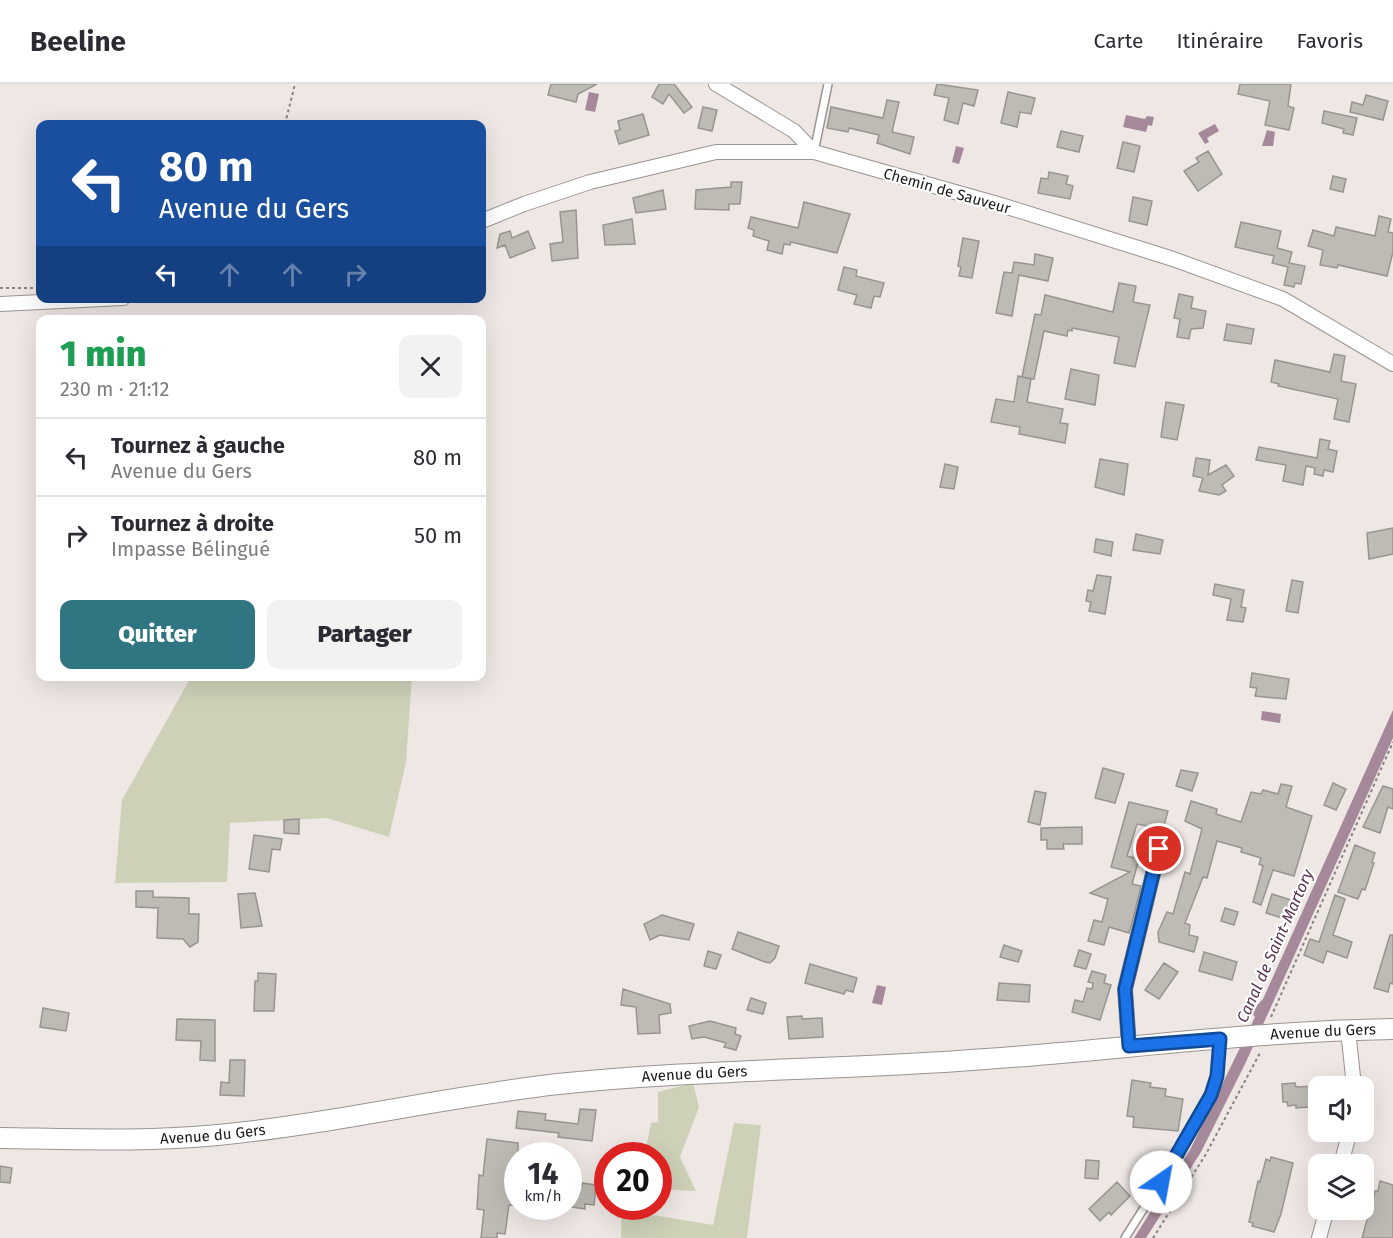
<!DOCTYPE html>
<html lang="fr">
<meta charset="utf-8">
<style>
body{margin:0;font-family:"Fira Sans",sans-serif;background:#f2f2f3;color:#2b2b33;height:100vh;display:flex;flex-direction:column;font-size:22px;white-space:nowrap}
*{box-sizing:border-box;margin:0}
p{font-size:20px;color:#7c7c81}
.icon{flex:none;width:33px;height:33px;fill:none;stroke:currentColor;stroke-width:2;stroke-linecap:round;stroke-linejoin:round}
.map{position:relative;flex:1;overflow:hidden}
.panel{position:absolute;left:36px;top:231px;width:450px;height:366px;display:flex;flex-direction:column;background:#fff;border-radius:12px;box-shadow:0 6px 24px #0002}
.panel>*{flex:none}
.top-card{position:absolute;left:36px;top:36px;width:450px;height:183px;border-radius:12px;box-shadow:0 6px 24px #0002;background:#1a4fa0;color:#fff;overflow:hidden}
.controls{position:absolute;left:1308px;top:992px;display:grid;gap:12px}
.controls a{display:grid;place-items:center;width:66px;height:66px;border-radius:12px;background:#fff;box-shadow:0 6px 24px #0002;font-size:30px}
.speed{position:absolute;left:504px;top:1058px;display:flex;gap:12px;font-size:30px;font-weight:700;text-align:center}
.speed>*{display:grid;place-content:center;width:78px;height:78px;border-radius:50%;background:#fff;box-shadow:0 6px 24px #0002;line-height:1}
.speed small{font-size:15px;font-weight:400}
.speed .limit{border:9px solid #d22;background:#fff;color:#111}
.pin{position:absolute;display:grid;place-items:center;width:51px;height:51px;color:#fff;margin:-26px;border:3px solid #fff;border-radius:50%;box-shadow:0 2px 6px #0007}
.me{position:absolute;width:66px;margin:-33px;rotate:33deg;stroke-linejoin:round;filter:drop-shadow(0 0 4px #0008)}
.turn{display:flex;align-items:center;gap:21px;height:126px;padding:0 24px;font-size:27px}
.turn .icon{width:78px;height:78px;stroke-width:2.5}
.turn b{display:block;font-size:42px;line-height:51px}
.lanes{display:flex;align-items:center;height:57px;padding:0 24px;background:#0003;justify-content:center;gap:30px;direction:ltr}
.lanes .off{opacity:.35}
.round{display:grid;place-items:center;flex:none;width:63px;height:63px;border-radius:12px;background:#f2f2f3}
.headline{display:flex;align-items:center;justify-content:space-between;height:102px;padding:0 24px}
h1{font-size:36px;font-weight:800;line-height:45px;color:#1e9e55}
.primary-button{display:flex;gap:12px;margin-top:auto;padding:12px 24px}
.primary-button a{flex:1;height:69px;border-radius:12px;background:#2f7682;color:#fff;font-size:24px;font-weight:800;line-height:69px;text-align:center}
.primary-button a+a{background:#f2f2f3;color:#2b2b33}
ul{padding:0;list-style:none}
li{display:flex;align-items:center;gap:18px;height:78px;padding:0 24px;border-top:2px solid #e1e1e2}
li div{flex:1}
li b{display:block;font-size:22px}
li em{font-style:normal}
header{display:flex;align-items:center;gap:36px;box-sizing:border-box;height:84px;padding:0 30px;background:#fff;border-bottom:2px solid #e1e1e2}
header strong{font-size:28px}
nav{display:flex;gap:33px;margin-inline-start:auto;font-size:21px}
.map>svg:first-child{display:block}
.green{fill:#ced1b8}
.water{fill:#a5889a}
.building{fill:#bebbb5;stroke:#989590;stroke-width:1.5}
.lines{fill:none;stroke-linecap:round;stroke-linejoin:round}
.lane-casing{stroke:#9a9491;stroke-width:10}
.street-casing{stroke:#9a9491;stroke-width:16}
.secondary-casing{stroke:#9a9491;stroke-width:22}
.path{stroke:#878280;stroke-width:2;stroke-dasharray:3 3;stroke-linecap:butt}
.lane{stroke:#fff;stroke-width:7}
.street{stroke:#fff;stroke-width:14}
.secondary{stroke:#fff;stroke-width:20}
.route-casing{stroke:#114b97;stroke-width:15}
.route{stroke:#1a73e8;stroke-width:10}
.labels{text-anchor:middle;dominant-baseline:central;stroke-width:4.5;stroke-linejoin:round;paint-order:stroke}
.street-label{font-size:15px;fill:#1a1817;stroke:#fff}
.water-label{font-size:16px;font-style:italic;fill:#5d334f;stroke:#fff}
</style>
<header>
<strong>Beeline</strong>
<nav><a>Carte</a><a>Itinéraire</a><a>Favoris</a></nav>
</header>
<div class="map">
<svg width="1393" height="1154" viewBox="0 0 1393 1154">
<rect width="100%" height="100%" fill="#eee7e4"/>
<!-- green -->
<path class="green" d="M191,593H412L406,678L389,753L327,734L230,739L227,798L115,799L122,716Z
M693,999L699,1023L680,1073L696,1107L659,1105L658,1071H645L651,1039L658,1038V1008Z
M734,1039L761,1041L747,1154H621L622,1126L713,1141Z"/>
<!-- water -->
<path class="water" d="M589,8L599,10L595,28L585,26Z
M1126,31L1145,35L1147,32L1154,33L1152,42L1148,41L1146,48L1123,43Z
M1215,40L1219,47L1207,54L1209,58L1205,60L1198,49Z
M1267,46L1275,48L1273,62H1262Z
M956,62L964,64L959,80L952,78Z
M1393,626V654L1246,978L1201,1068L1146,1154H1134L1191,1064L1255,933L1251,928L1263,915Z
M1262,627L1281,630L1280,639L1261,636Z
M877,901L886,903L882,921L872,919Z"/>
<!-- building -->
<path class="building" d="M551,0H597L578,10L576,18L548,11Z
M659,0H674L692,23L684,29L669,10L663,20L652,13Z
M937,0L978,6L974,22L963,19L958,40L944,36L949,14L934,11Z
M1240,0H1291L1288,22L1294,24L1289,46L1265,41L1270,17L1238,10Z
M1008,8L1035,14L1031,30L1020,28L1017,43L1001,39Z
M1366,11L1388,17L1383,36L1350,28L1352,18L1363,21Z
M887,16L899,18L892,48L914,53L910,70L877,59L879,51L849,44L848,48L827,44L831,23L883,34Z
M703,23L717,26L712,47L698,44Z
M1324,27L1357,34L1353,51L1343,49L1344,45L1322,39Z
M643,30L649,51L619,60L615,47L620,46L618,37Z
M1061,47L1083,52L1079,68L1057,63Z
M1123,58L1140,62L1134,88L1117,84Z
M1208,67L1222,90L1198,107L1184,87L1199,78L1196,74Z
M1049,88L1068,92L1066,100L1073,102L1070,115L1038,109L1041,94L1048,95Z
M1333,92L1346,95L1343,108L1330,105Z
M731,98H742L740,120H729V126L695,125L696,106L731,103Z
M663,106L666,125L636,129L633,114Z
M1133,113L1152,117L1147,141L1129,137Z
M804,118L850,130L837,169L791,158L790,161L784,160L782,170L767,166L769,157L753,152L754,146L748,144L751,133L798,144Z
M576,126L578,174L552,177L550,160L563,158L560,128Z
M1379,132L1391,135L1388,148L1393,149V168L1387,192L1338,181L1337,184L1320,181L1323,166L1308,162L1313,146L1334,152L1336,143L1375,152Z
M632,135L635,160L605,161L603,141Z
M1241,138L1281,147L1277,164L1292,168L1289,179L1305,182L1301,200L1295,199L1294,203L1284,201L1288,183L1272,179L1274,172L1235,163Z
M510,147L512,154L528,147L535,164L510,174L505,161L497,164L500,150Z
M963,154L979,157L972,194L959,192L961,183L958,182Z
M1035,170L1053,174L1048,197L1019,191L1012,232L996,229L1004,188L1012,189L1014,178L1034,181Z
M844,183L857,186L856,192L884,199L880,213L874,212L871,224L854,220L857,211L838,206Z
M1119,199L1136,202L1133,218L1150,221L1135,283L1114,279L1119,253L1072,244V247L1068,246L1067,252L1044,247L1034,295L1022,293L1035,230L1041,231L1045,211L1113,228Z
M1179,210L1193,213L1191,224L1206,227L1203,244L1191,245L1189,255L1177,253L1180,235L1174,234Z
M1227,240L1254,245L1251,260L1224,256Z
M1334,270L1345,272L1341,297L1356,300L1349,338L1334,335L1338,315L1278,302L1279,300L1271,298L1275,276L1330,288Z
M1071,285L1099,291L1095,321L1065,315Z
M1018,292L1031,295L1027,318L1063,325L1060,339L1068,340L1065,359L1019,350L1020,343L991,338L996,315L1014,318Z
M1166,318L1184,321L1177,356L1161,353Z
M1320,355L1330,357L1328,365L1337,367L1333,388L1324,386L1323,392L1314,390L1315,384L1306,382L1303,401L1283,397L1286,381L1256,376L1259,363L1317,374Z
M1196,374L1210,376L1208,391L1226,381L1234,392L1222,401L1226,407L1219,411L1199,407L1203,394L1193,392Z
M1100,375L1128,380L1124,411L1095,403Z
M945,380L958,383L954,405L940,403Z
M1393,444V470L1369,475L1367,449Z
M1136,450L1163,456L1160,470L1133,466Z
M1096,455L1113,458L1111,472L1094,468Z
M1097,491L1111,493L1105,530L1089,527L1091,518L1086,517L1088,506L1093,507Z
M1292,496L1303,498L1298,529L1286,527Z
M1215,500L1244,506L1241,523L1246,524L1243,538L1227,536L1231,515L1213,511Z
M1252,589L1289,595L1286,615L1255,612L1257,604L1250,603Z
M1103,684L1124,690L1115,719L1095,714Z
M1181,686L1198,689L1192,707L1176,702Z
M1333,699L1346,705L1336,726L1324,721Z
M1281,700L1292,702L1286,723L1312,732L1294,792L1273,786L1261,821L1253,818L1263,782L1259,780L1261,774L1241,768L1242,764L1217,757L1207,794L1203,793L1185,839L1190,841L1189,851L1198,853L1194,868L1159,858L1158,848L1167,828L1173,830L1185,788L1190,790L1202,745L1185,737L1191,717L1217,725L1216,730L1241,738L1251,708L1261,710L1263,706L1278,710Z
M1383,702L1393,705V725L1388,723L1380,749L1363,743Z
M1035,707L1046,709L1040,741L1028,738Z
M1129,718L1168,727L1163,745L1137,740L1127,772L1139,775L1132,800L1141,802L1134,831L1129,849L1109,843L1104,861L1088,857L1094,836L1102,838L1108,815L1090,809L1130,788L1111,783Z
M299,735V750L284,749V736Z
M1082,743V760H1063L1064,765H1047V756H1041V744Z
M254,751L282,755L280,766L272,765L269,788L249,785Z
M1355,761L1375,769L1372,778L1374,779L1365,806L1362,805L1358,815L1338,808Z
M136,807H153V813L189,814V830H199L198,858L190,863L183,855L157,854L158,824L136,823Z
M255,809L262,842L241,844L238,810Z
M1272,810L1291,816L1285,835L1266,829Z
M1335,811L1345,815L1333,851L1352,858L1347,874L1327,867L1323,879L1304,871L1310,855L1319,858Z
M1225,824L1238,828L1234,841L1221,837Z
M662,831L694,840L689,856L660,851L650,856L644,840Z
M738,848L779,862L775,874L770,879L765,878L732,865Z
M1390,851H1393V900L1390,899L1388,908L1374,904Z
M1004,861L1022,867L1018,878L1000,873Z
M1079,866L1091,870L1086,885L1074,882Z
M708,867L721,871L716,885L704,882Z
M1204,868L1237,878L1232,896L1199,887Z
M1164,879L1178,888L1159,915L1145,906Z
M810,880L857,894L853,908L846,906L844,910L805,899Z
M1092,887L1106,891L1104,899L1111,901L1100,936L1072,928L1075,916L1083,918L1087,904L1092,905L1093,899L1088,898Z
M258,889L276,890L274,927H254L255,897H258Z
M999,899L1030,901L1029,918L997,916Z
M623,905L670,920L671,929L659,931L660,949L638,950L636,923L621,921Z
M751,914L766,919L763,930L747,926Z
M43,924L69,929L66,947L40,943Z
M802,932V935L822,934L823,953L789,955L787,933Z
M177,935L215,936V977L200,976L201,957L176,956Z
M710,937L736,944L735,950L741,952L736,966L724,963L726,959L704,953L692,955L689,942Z
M230,976H245L244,1012L220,1011L221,998L229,999Z
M1132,996L1151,999L1150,1003L1166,1005L1165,1012L1183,1015L1178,1047L1133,1043L1134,1033L1127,1032Z
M1295,999L1296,1003L1316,1002V1018H1310L1309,1023L1296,1024V1021L1288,1022L1287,1018H1283L1282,1000Z
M580,1025L596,1026L592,1057L558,1053L559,1049L516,1044L518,1027L546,1030L545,1036L578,1040Z
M487,1055L518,1059V1122L509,1121L505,1150L497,1149V1154H481L484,1126L477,1125L479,1091L483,1092Z
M1271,1073L1293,1079L1281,1130L1274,1148L1252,1142L1253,1139L1249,1138L1258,1097L1260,1098L1266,1075L1270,1077Z
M1086,1076L1099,1077L1098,1095L1085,1094Z
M0,1082L12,1084L10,1099L0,1098Z
M1380,1097L1393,1101V1154H1362L1375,1107H1378Z
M1117,1098L1130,1112L1111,1131L1109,1128L1100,1137L1089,1125Z
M582,1099L596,1101L594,1121L585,1120V1125L572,1123L573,1117H568V1100L582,1102Z"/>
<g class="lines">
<!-- lane casing -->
<g class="lane-casing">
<path id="lane" d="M814,68L828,0
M1125,1154L1202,1032L1217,992L1220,957"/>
</g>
<!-- street casing -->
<g class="street-casing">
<path id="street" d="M716,0L794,47L814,68
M482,137L524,120L590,98L716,68H814L1001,121L1173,175L1283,215L1393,280
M0,220L123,214
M1348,946L1354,1002
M1129,962L1125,905L1159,765
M1341,1080L1350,1047
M1319,1154L1327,1125"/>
</g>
<!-- secondary casing -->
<g class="secondary-casing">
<g id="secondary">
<path id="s1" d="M0,1054C72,1055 146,1058 218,1051C332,1040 444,1013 558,1000C691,986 825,986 958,977C1103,968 1248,947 1393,945"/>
</g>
</g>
<!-- path -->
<path class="path" d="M285,40L295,0
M0,204H33
M1271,933L1393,658
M1153,1154L1206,1070L1261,967"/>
<!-- lane -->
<use href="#lane" class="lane"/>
<!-- street -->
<use href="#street" class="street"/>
<!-- secondary -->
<use href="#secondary" class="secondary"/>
</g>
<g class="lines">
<!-- route casing -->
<g class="route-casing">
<path id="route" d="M1159,765L1125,905L1129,962L1220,955L1217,992L1211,1011L1161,1098"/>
</g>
<!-- route -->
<use href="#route" class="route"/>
</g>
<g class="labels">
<!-- street labels -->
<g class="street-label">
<text transform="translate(947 107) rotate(16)">Chemin de Sauveur</text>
<text stroke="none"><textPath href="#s1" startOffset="1329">Avenue du Gers</textPath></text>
<text stroke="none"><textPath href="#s1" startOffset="699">Avenue du Gers</textPath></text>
<text stroke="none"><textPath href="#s1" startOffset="213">Avenue du Gers</textPath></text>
</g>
<!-- water labels -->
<g class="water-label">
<text transform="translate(1275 862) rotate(-66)">Canal de Saint-Martory</text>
</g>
</g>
</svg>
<div class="controls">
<a><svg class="icon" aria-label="sound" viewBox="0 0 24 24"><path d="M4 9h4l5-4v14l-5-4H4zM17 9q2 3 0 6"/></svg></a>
<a><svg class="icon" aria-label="layers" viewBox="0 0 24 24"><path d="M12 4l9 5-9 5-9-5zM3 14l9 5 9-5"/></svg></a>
</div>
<div class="speed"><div>14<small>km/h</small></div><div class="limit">20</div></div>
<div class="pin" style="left:1159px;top:765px;background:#d93025"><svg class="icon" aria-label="arrive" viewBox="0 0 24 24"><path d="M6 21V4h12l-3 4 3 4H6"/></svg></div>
<svg class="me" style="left:1161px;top:1098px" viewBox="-20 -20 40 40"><circle r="19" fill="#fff"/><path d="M0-13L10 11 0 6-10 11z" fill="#1a73e8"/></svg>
<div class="top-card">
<div class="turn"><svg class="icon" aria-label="left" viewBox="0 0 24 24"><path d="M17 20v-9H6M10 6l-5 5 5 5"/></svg><div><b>80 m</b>Avenue du Gers</div></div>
<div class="lanes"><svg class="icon" aria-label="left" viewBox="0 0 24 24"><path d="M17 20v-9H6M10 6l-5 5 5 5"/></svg><svg class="icon off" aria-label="ahead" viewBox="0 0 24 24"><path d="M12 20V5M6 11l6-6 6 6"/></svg><svg class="icon off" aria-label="ahead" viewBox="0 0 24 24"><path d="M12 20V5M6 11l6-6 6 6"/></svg><svg class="icon off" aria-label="right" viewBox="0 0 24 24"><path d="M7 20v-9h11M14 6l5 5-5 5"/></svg></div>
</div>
<section class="panel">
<div class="headline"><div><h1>1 min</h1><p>230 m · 21:12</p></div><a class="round"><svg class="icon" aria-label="close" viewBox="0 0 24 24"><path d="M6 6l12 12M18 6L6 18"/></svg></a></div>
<ul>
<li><svg class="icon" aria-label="left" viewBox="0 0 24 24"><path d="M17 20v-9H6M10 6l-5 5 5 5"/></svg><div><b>Tournez à gauche</b><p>Avenue du Gers</p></div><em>80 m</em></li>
<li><svg class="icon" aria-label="right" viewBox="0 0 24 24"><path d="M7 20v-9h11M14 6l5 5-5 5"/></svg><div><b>Tournez à droite</b><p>Impasse Bélingué</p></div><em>50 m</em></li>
</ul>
<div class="primary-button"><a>Quitter</a><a>Partager</a></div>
</section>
</div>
